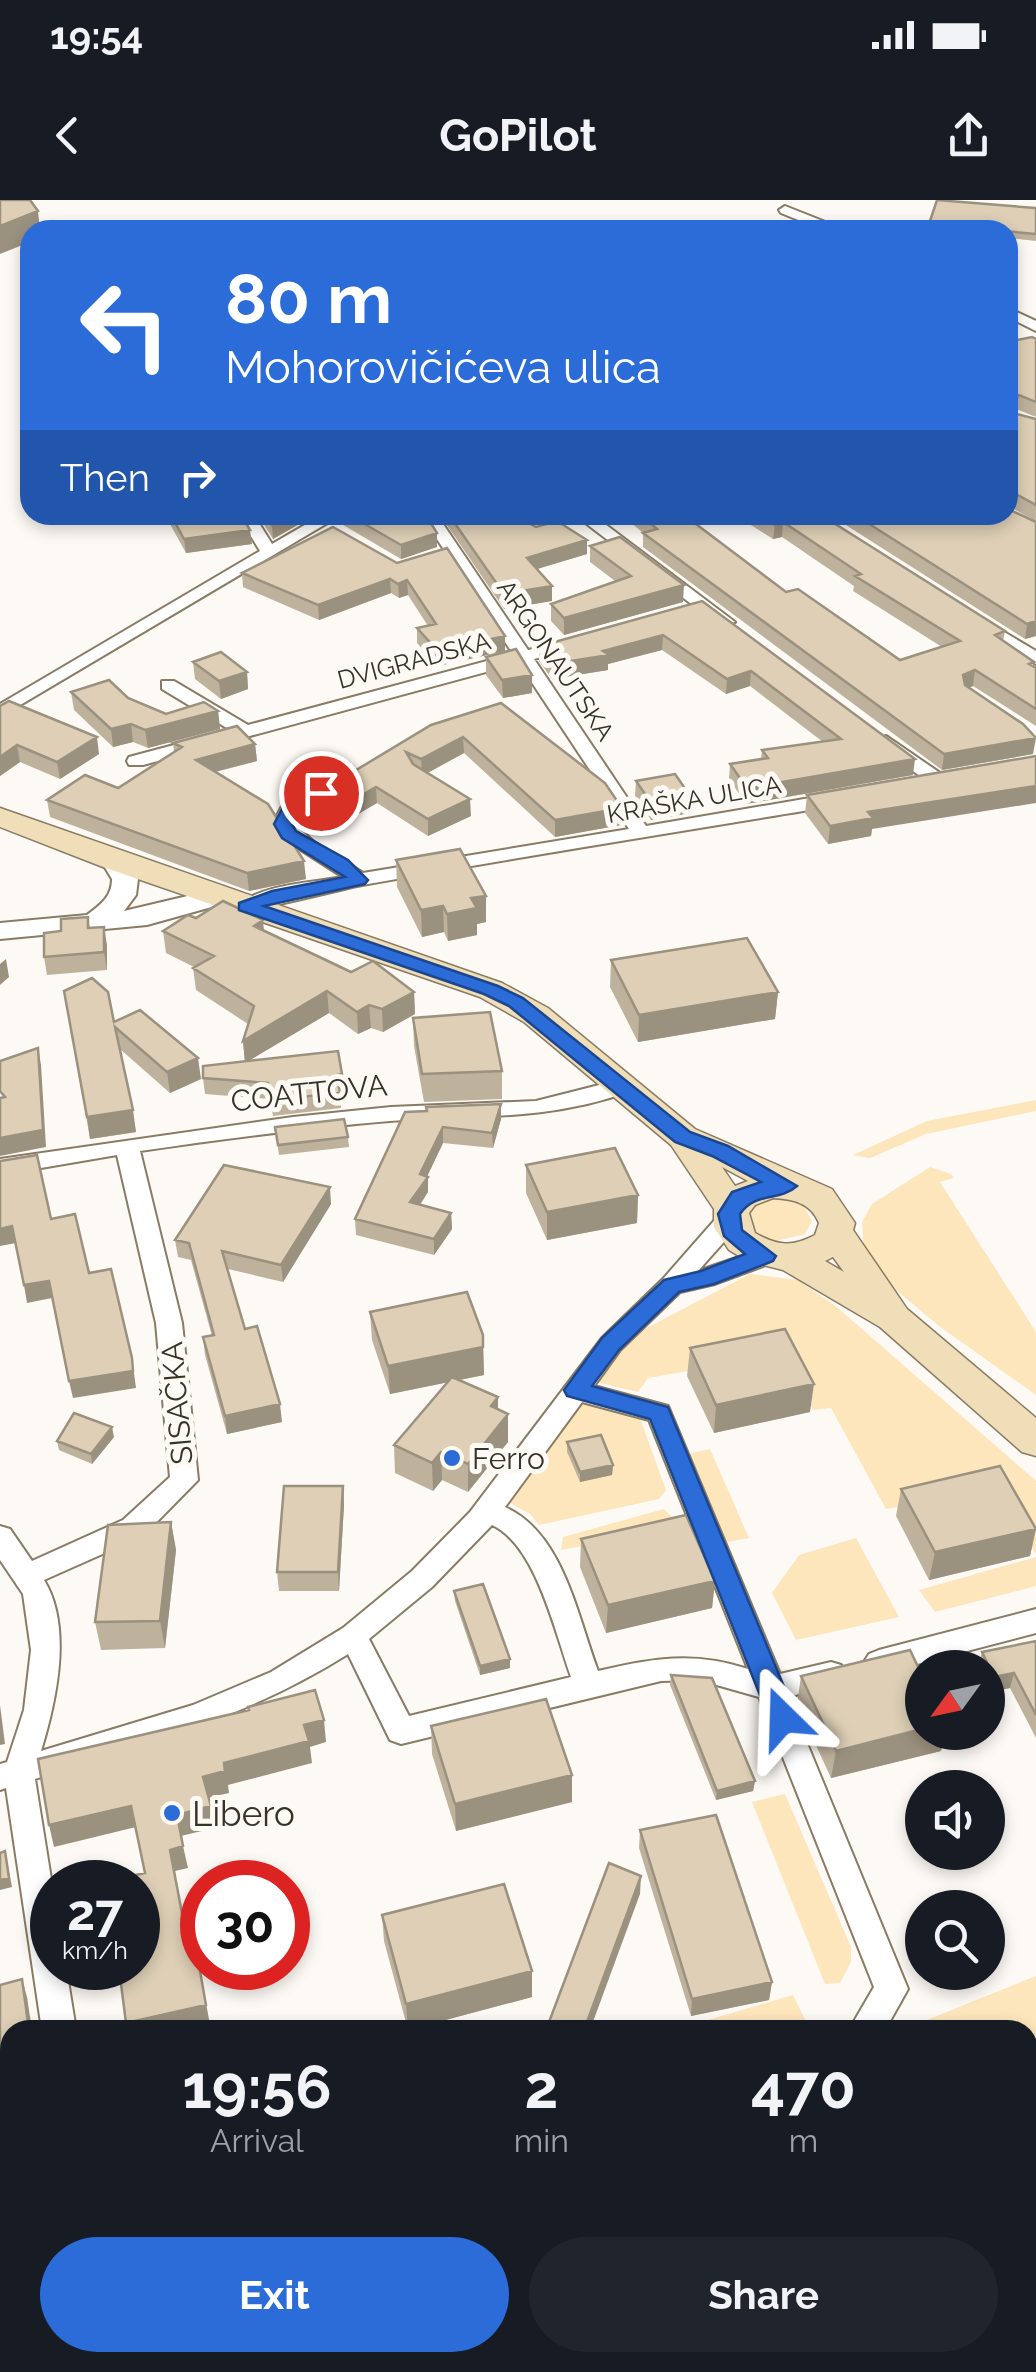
<!DOCTYPE html>
<meta charset="utf-8">
<style>
body{margin:0;font-family:Raleway,sans-serif;background:#20242c;color:#f1f3f6;height:100vh;display:flex;flex-direction:column;font-size:38px;white-space:nowrap}
*{box-sizing:border-box;margin:0}
p{font-size:32px;color:#9ea1a6}
.icon{flex:none;width:55px;height:55px;fill:none;stroke:currentColor;stroke-width:2;stroke-linecap:round;stroke-linejoin:round}
.map{position:relative;flex:1;overflow:hidden}
.side{position:absolute;left:0px;top:1820px;width:1038px;height:352px;display:flex;flex-direction:column;background:#171b24;border-radius:30px 30px 0 0;box-shadow:0 5px 15px #0003}
.side>*{flex:none}
.guide{position:absolute;left:20px;top:20px;width:998px;height:305px;border-radius:30px;box-shadow:0 5px 15px #0003;background:#2b6cd9;color:#fff;overflow:hidden}
.needle{width:65px;rotate:237deg}
.buttons{position:absolute;left:905px;top:1450px;display:grid;gap:20px}
.buttons a{display:grid;place-items:center;width:100px;height:100px;border-radius:50%;background:#171b24;box-shadow:0 5px 15px #0003;font-size:50px}
.speed{position:absolute;left:30px;top:1660px;display:flex;gap:20px;font-size:50px;font-weight:700;text-align:center}
.speed>*{display:grid;place-content:center;width:130px;height:130px;border-radius:50%;background:#171b24;box-shadow:0 5px 15px #0003;line-height:1}
.speed small{font-size:25px;font-weight:400}
.speed .limit{border:15px solid #d22;background:#fff;color:#111}
.pin{position:absolute;display:grid;place-items:center;width:85px;height:85px;color:#fff;margin:-42px;border:5px solid #fff;border-radius:50%;box-shadow:0 2px 10px #0007}
.me{position:absolute;width:110px;margin:-55px;rotate:338deg;stroke-linejoin:round;filter:drop-shadow(0 0 8px #0008)}
.turn{display:flex;align-items:center;gap:35px;height:210px;padding:0 40px;font-size:45px}
.turn .icon{width:130px;height:130px;stroke-width:2.5}
.turn b{display:block;font-size:70px;line-height:85px}
.then{display:flex;align-items:center;height:95px;padding:0 40px;background:#0003;gap:20px;font-size:38px}
.eta{display:flex;justify-content:space-evenly;align-items:center;height:170px;text-align:center}
.eta b{font-size:60px;font-weight:700;line-height:70px}
.action{display:flex;gap:20px;margin-top:auto;padding:20px 40px}
.action a{flex:1;height:115px;border-radius:60px;background:#2b6cd9;color:#fff;font-size:40px;font-weight:700;line-height:115px;text-align:center}
.action a+a{background:#20242c;color:#f1f3f6}
.status{display:flex;justify-content:space-between;align-items:center;height:70px;padding:0 50px;background:#171b24;direction:ltr}
.status svg{height:28px;fill:currentColor}
header{display:flex;justify-content:space-between;align-items:center;height:130px;padding:0 40px;background:#171b24;font-size:45px;font-weight:700}
.map>svg:first-child{display:block}
.green{fill:#fde5bc}
.lines{fill:none;stroke-linecap:round;stroke-linejoin:round}
.minor-casing{stroke:#897b64;stroke-width:4}
.tertiary-casing{stroke:#897b64;stroke-width:4}
.secondary-casing{stroke:#897b64;stroke-width:3}
.minor{fill:#fff;fill-rule:evenodd}
.tertiary{fill:#fff;fill-rule:evenodd}
.secondary{fill:#efdeb8;fill-rule:evenodd}
.wall{fill:#bfb29d}
.shaded-wall{fill:#9b917f}
.building{fill:#decfb6;stroke:#9b917f;stroke-width:2.5}
.route{fill:#2b6cd9;stroke:#1c468d;stroke-width:2.5}
.poi-dot{fill:#2b6cd9;stroke:#fdfaf5;stroke-width:4}
.labels{text-anchor:middle;dominant-baseline:central;stroke-width:10;stroke-linejoin:round;paint-order:stroke}
.far-street-label{font-size:25px;fill:#383229;stroke:#fdfaf5}
.street-label{font-size:30px;fill:#383229;stroke:#fdfaf5}
.poi-label{font-size:30px;fill:#383229;stroke:#fdfaf5;text-anchor:start}
.near-poi-label{font-size:35px;fill:#383229;stroke:#fdfaf5;text-anchor:start}
</style>
<div class="status"><b>19:54</b><svg viewBox="0 0 49 12"><path d="M0 12V9h3v3zM5 12V6h3v6zM10 12V3h3v9zM15 12V0h3v12zM26 1h20v11H26zM47 4h2v5h-2z"/></svg></div>
<header><svg class="icon" aria-label="back" viewBox="0 0 24 24"><path d="M15 5l-7 7 7 7"/></svg>GoPilot<svg class="icon" aria-label="share" viewBox="0 0 24 24"><path d="M12 15V3M7 8l5-5 5 5M5 13v7h14v-7"/></svg></header>
<div class="map">
<svg width="1036" height="2172" viewBox="0 0 1036 2172">
<rect width="100%" height="100%" fill="#fdfaf5"/>
<!-- green -->
<path class="green" d="M1036,900V911L926,934L870,958L853,955L927,921Z
M930,967L951,974L954,978L940,982L1036,1132V1195L939,1126L877,1074L864,1050L862,1022L872,1004Z
M775,997L804,1006L812,1021L805,1034L776,1041L755,1034L746,1013L749,1007Z
M750,1074L798,1080L838,1108L1036,1281V1354L995,1291L886,1309L831,1208L813,1210L785,1154L648,1178L638,1192L588,1180L614,1145Z
M578,1193L637,1210L666,1290L659,1299L539,1325L530,1314L501,1298Z
M710,1249L749,1338L722,1343L683,1255Z
M664,1309L679,1324L675,1329L561,1350L563,1337Z
M856,1338L899,1417L796,1440L772,1393L799,1355Z
M1036,1357V1386L935,1412L919,1390Z
M785,1594L851,1747V1762L840,1783L825,1784L752,1602Z
M1036,1776V1965L1028,1968V1830H902Z
M793,1795L810,1830H674Z"/>
<g class="lines">
<!-- minor casing -->
<g class="minor-casing">
<path id="minor" d="M785,6L838,27L840,30H823L781,13L779,10Z
M1008,108L1036,121V131L1008,117Z
M238,315H254L272,344L322,315H341L0,517V504L260,351Z
M421,315H437L528,450L577,440V448L534,459L646,626L839,593L849,599L839,605C678,632 518,657 357,686C339,690 247,713 239,711L236,707C260,684 311,683 343,677L290,643L273,623L281,608L329,583L339,589L336,593L296,615L293,623L314,642L363,673L629,629L519,463L143,565H129L127,561L129,557L230,530L162,489V481H174L248,525L513,454Z
M575,315H593L735,422L720,426Z
M977,416L1036,451V464L971,425V417Z
M886,536L946,577V585H932L879,546L877,542Z
M623,879L634,886L631,891C548,921 476,915 390,921C307,928 223,939 140,951L182,1123L198,1280L143,1336L44,1380C73,1427 56,1502 41,1551L193,1505L271,1472L343,1428L412,1371L470,1312L602,1138L663,1079L720,1014H738L741,1020L738,1026L698,1071L765,1048L777,1056L774,1062L715,1084L680,1092L620,1150L594,1186L668,1206L780,1474L831,1462L841,1465L846,1474L841,1483L788,1497L908,1789L885,1830H849L874,1787L759,1497L699,1480L661,1481L401,1544L390,1540L348,1454C246,1518 148,1544 35,1579L52,1685V1768H66L76,1830H42L6,1588L0,1590V1564L7,1562L24,1510L31,1450L23,1394L0,1360V1326L10,1329L32,1361L123,1320L170,1277L156,1123L117,955L0,975V959L293,917L391,907L536,901ZM582,1202L649,1220L748,1469C695,1451 652,1458 598,1471C577,1415 563,1333 505,1307ZM492,1325C536,1345 555,1432 571,1477L409,1516L369,1439L432,1387Z
M1036,1409V1433L879,1474L869,1470L864,1462L869,1454L879,1450Z
M10,1906V1940L0,1943V1909Z
M90,2162H128L130,2172H92Z
M743,2162H786L782,2172H739Z"/>
</g>
<!-- tertiary casing -->
<g class="tertiary-casing">
<path id="tertiary" d="M114,653L123,655L138,679L136,695L124,711L217,689L230,697L226,703L147,725L0,739V723L87,715C100,705 112,697 112,679L101,661Z"/>
</g>
<!-- secondary casing -->
<g class="secondary-casing">
<path id="secondary" d="M0,608L502,783L548,808L695,929L832,989L855,1023L853,1030L907,1109L1036,1218V1256L1022,1252L880,1127L783,1070L747,1061L729,1050L714,1027V1009L671,945L524,822L480,797L103,667L0,627ZM722,967L748,981L735,986ZM773,998C793,999 811,1003 819,1023L815,1035C792,1047 778,1046 755,1033L749,1013L755,1005ZM833,1057L844,1072L825,1061Z"/>
</g>
<!-- minor -->
<use href="#minor" class="minor"/>
<!-- tertiary -->
<use href="#tertiary" class="tertiary"/>
<!-- secondary -->
<use href="#secondary" class="secondary"/>
</g>
<!-- wall -->
<path class="wall" d="M1036,8V41L1008,38V30H928L929,24Z
M1008,113L1012,127L1010,141L1008,142L1036,139V217L1016,209L1009,210V212L1036,219V321L1010,307L1008,308Z
M165,315H241L252,344L186,353Z
M258,315H315L273,339Z
M337,315H426L437,333V347L401,359L338,322Z
M440,315H514L536,327L587,340V354L537,369L552,386V401L504,409Z
M622,315H684L786,392L900,460L942,447L853,391L854,386L782,337L773,339L735,315H821L1005,431L1003,441L1036,468V526L973,486L968,488L1033,554L942,570L643,347V333Z
M830,315H1008L1036,436L1025,439Z
M590,346L683,402L564,435L551,421V404L615,381L590,362Z
M397,363L505,436V451L438,466L417,443V428L428,426L408,395L399,398L391,393L319,420L243,387L242,373Z
M702,401L913,575L746,604L729,579L730,564L761,559L762,550L823,542L750,486L726,494L662,450L608,464V470L552,479L539,461L540,446Z
M486,457L532,493L503,498L486,475Z
M193,462L247,472L248,489L221,499L195,479Z
M71,492L128,498L166,514L218,511L220,529L148,548L133,542L113,547L74,510Z
M501,503L622,608L621,625L555,637L464,553L427,573L471,616L428,636L377,603L329,631L304,619L303,602Z
M0,506L99,554L60,579L20,562L0,576Z
M173,543L255,544L257,561L216,572L306,679L249,691L50,617L47,600L118,588L174,552Z
M636,581L690,613L651,620L635,596Z
M807,595L872,629L871,636L828,644L805,613Z
M396,660L486,696V722L477,724V735L448,741L444,732L422,737L397,687Z
M88,717L90,728L107,745V770L47,775L44,757L61,731Z
M196,718L264,731L351,772L414,792L415,814L383,832L371,828L358,834L329,813L248,861L342,874L344,890H340L341,908L273,916L270,899L205,894L203,878L245,862L243,841L248,824L196,790L193,768L194,767L166,753L163,731Z
M611,760L778,792L775,819L638,842L610,787Z
M64,791L114,822L201,879L170,893L120,849L136,932L90,939Z
M413,818L502,871V899L424,902L414,846Z
M405,912L501,919L493,948L443,943L427,976L428,992L420,1005L451,1013L452,1029L434,1055L356,1035L355,1019Z
M275,927L348,937L349,947L279,955Z
M526,965L638,995L637,1023L547,1040L526,993Z
M331,1004L283,1082L228,1069L245,1129L282,1222L227,1234L205,1155L203,1137L212,1136L191,1060L178,1057L175,1040Z
M370,1112L483,1135L484,1175L459,1180L498,1209L508,1242L468,1292L442,1280L433,1291L395,1273L394,1245L448,1182L390,1194L372,1140Z
M690,1148L810,1212L714,1233L687,1176Z
M114,1237L92,1264L59,1250L57,1241Z
M567,1242L613,1265L612,1275L580,1282L567,1252Z
M343,1286L344,1305L339,1391H279L277,1372Z
M901,1289L1036,1327L1030,1356L929,1380L896,1316Z
M171,1322L176,1350L165,1448L101,1450L95,1422Z
M581,1339L715,1381L712,1408L606,1433L580,1367Z
M454,1391L510,1468L480,1475L455,1401Z
M1036,1441V1538L1010,1488L990,1492L988,1487V1468L978,1467L982,1452Z
M671,1475L755,1581L753,1591L716,1600L670,1485Z
M801,1476L922,1532H945L941,1551L831,1578L797,1504Z
M431,1526L572,1602L456,1631L432,1554Z
M640,1630L772,1782L769,1800L691,1816L639,1648Z
M382,1715L532,1797L408,1830L384,1741Z
M1036,1989V2050L1028,2036V2001L1031,1992Z
M1036,2053V2086L1028,2073Z"/>
<!-- shaded-wall -->
<path class="shaded-wall" d="M38,11L40,30H30V42L0,54V26Z
M1012,115L1010,141L1008,142V116Z
M1019,195L1016,209L1008,210V197Z
M1012,292L1010,307L1008,308V295Z
M289,315H315L273,339L272,325Z
M783,322L782,337L773,339L775,325Z
M250,330L252,344L186,353L184,339Z
M437,333V347L401,359V345Z
M587,340V354L527,372V358Z
M390,379L391,393L319,420L318,405Z
M407,380L408,395L399,398L398,384Z
M684,385L683,402L564,435V418Z
M552,386V401L504,409V394Z
M1036,421V436L1025,439L1027,424Z
M663,435L662,450L608,464V470L552,479V464Z
M505,436V451L438,466V451Z
M975,470L973,486L960,491L963,475Z
M751,471L750,486L726,494L727,479Z
M247,472L248,489L221,499L219,481Z
M532,475V493L503,498L502,480Z
M218,511L220,529L148,548L145,530Z
M131,524L133,542L113,547L111,529Z
M97,537L99,554L60,579L57,562Z
M463,537L464,553L422,576L421,559Z
M1036,538L1033,554L942,570L944,554Z
M255,544L257,561L198,576L196,560Z
M17,545L20,562L0,576V557Z
M915,559L913,575L746,604L747,588Z
M1036,586V603L872,629L871,636L828,644L830,626L868,612Z
M376,587L377,603L329,631L328,615Z
M691,597L690,613L651,620L652,604Z
M470,599L471,616L428,636V619Z
M622,608L621,625L555,637V620Z
M304,661L306,679L249,691L247,673Z
M486,696V722L477,724V735L448,741L447,714L471,698Z
M443,706L444,732L422,737L421,710Z
M263,720L265,742L254,726Z
M104,727L107,745V770L104,752Z
M6,759L9,777L0,785V764Z
M327,791L329,813L245,863L243,841Z
M414,792L415,814L383,832L382,809Z
M778,792L775,819L638,842L639,815Z
M369,805L371,828L358,834L357,812Z
M38,848L41,865L46,947L0,956V938Z
M198,858L201,879L170,893L167,872Z
M501,904V919L493,948L492,933Z
M133,910L136,932L90,939L87,917Z
M443,927V943L426,979L428,977V992L411,1018L410,1002L420,974Z
M330,987L331,1004L283,1082L281,1065Z
M638,995L637,1023L547,1040V1012Z
M451,1013L452,1029L434,1055V1039Z
M12,1026L16,1043L0,1046V1029Z
M49,1081L52,1098L27,1103L24,1085Z
M483,1147L484,1175L390,1194L388,1166Z
M132,1158L136,1188L73,1198L69,1181Z
M814,1184L810,1212L714,1233L716,1205Z
M498,1197V1225L491,1206Z
M280,1204L282,1222L227,1234L225,1216Z
M508,1214V1242L468,1292V1264Z
M112,1227L114,1237L92,1264L91,1254Z
M441,1252L442,1280L433,1291L432,1263Z
M613,1265L612,1275L580,1282V1272Z
M343,1286L344,1305L339,1391L338,1372Z
M171,1322L176,1350L165,1448L160,1421Z
M1036,1329L1030,1356L929,1380L935,1352Z
M715,1381L712,1408L606,1433L608,1405Z
M510,1459V1468L480,1475V1466Z
M1014,1473L1010,1488L990,1492L994,1477Z
M0,1505L5,1544L0,1545Z
M324,1520L326,1542L310,1547L312,1563L228,1585L229,1593L207,1598L203,1577L224,1563L304,1525Z
M922,1529V1532H945L941,1551L831,1578L836,1551Z
M572,1575V1602L456,1631L455,1604Z
M755,1581L753,1591L716,1600L717,1591Z
M131,1606L136,1627L54,1647L49,1625Z
M211,1606L214,1628L181,1636L177,1615Z
M183,1646L188,1668L175,1671L170,1650Z
M5,1651L12,1687L0,1690V1680Z
M641,1676L640,1694L590,1830H584Z
M196,1748L210,1825L189,1830H128L126,1823Z
M532,1771V1797L408,1830L406,1804Z
M22,1779L27,1797L32,1830H29Z
M772,1782L769,1800L691,1816L692,1799Z
M10,1880V1899L0,1901V1883Z
M41,2162H78L79,2172H8Z"/>
<!-- building -->
<path class="building" d="M0,0H30L38,11L0,26Z
M937,0L1036,8V34L929,24Z
M1032,137L1036,139V202L1019,195L1008,197V140V142Z
M1008,198L1009,212L1036,219V305L1012,292L1008,295Z
M1008,309L1036,322V421L1027,424L855,315H1008Z
M171,315H241L250,330L184,339Z
M266,315H289L272,325Z
M349,315H426L437,333L401,345Z
M449,315H514L536,327L557,321L587,340L527,358L552,386L504,394Z
M641,315H684L786,392L798,389L900,460L960,441L855,376L861,374L783,322L775,325L760,315H821L1005,431L995,435L1034,462L1029,464L1036,468V509L975,470L963,475L965,485L1023,524L1036,538L944,554L643,333L657,329Z
M333,327L397,363L447,348L505,436L438,451L417,428L436,424L407,380L398,384L390,379L318,405L242,373Z
M620,337L684,385L564,418L551,404L631,376L590,346Z
M702,401L915,559L747,588L730,564L768,558L762,550L841,539L751,471L727,479L663,435L603,451L609,455L552,464L540,446Z
M516,449L532,475L502,480L486,457Z
M221,452L247,472L219,481L193,462Z
M109,480L128,498L166,514L204,502L218,511L145,530L131,524L111,529L71,492Z
M9,501L97,537L57,562L17,545L0,557V506Z
M501,503L605,583L622,608L555,620L463,537L421,559L406,552L413,564L470,599L428,619L376,587L328,615L303,602L431,525Z
M237,526L255,544L196,560L268,604L304,661L247,673L47,600L85,575L118,588L182,547L173,543Z
M1036,556V586L868,612L873,618L830,626L807,595Z
M675,574L691,597L652,604L636,581Z
M460,649L486,696L471,698L477,708L447,714L443,706L421,710L396,660Z
M223,701L263,720L254,726L351,772L373,761L414,792L382,809L369,805L357,812L327,791L243,841L254,806L193,768L214,756L163,731L188,715L196,718Z
M88,717V728L104,727V752L44,757V733L61,731V719Z
M747,738L778,792L639,815L611,760Z
M92,778L108,792L114,822L140,810L198,858L167,872L115,827L133,910L87,917L64,791Z
M490,812L502,871L422,874L413,818Z
M38,848L43,930L0,938V898L5,897L0,891V861Z
M338,851L342,874L337,875L340,893L271,900L268,883L203,878V866Z
M501,904L492,933L443,927L420,974L428,977L410,1002L451,1013L434,1039L355,1019L405,912L427,911L426,907Z
M344,919L348,937L278,945L275,927Z
M615,948L638,995L547,1012L526,965Z
M37,955L51,1019L75,1014L89,1073L111,1069L132,1158L133,1171L69,1181L49,1081L24,1085L12,1026L0,1029V961Z
M224,965L330,987L281,1065L222,1051L245,1129L257,1126L280,1204L225,1216L203,1137L214,1135L189,1043L175,1040Z
M467,1092L483,1135V1147L388,1166L370,1112Z
M785,1129L814,1184L716,1205L690,1148Z
M452,1177L498,1197L491,1206L508,1214L468,1264L441,1252L432,1263L394,1245Z
M74,1213L112,1227L91,1254L57,1241Z
M601,1235L613,1265L580,1272L567,1242Z
M1000,1266L1036,1329L935,1352L901,1289Z
M284,1286H343L338,1372H277Z
M686,1315L715,1381L608,1405L581,1339Z
M171,1322L160,1421L95,1422L108,1325Z
M483,1384L510,1459L480,1466L454,1391Z
M1036,1441V1515L1014,1473L994,1477L982,1452Z
M910,1450L922,1475V1529L836,1551L801,1476Z
M671,1475L712,1478L755,1581L717,1591Z
M315,1490L324,1520L304,1525L309,1541L224,1563L225,1571L203,1577L211,1606L177,1615L183,1646L170,1650L189,1750L196,1748L206,1805L126,1823L119,1768H138V1682L108,1681L145,1673L131,1606L49,1625L38,1559L249,1510L248,1507Z
M546,1499L572,1575L455,1604L431,1526Z
M716,1615L772,1782L692,1799L640,1630Z
M5,1651L9,1678L0,1680V1653Z
M609,1663L641,1676L584,1830H546Z
M504,1684L532,1771L406,1804L382,1715Z
M22,1779L29,1830H10V1880L0,1883V1785Z
M10,1924V2162H41L8,2172H0V1926Z
M139,2162H186L188,2172H140Z
M411,2162H458L455,2172H408Z"/>
<!-- route -->
<path class="route" d="M321,588L327,589V597L296,615L292,624L296,631L348,660L368,680L365,684L264,706L498,786L523,798L690,932L728,946L797,986C779,1002 756,991 740,1014L742,1030L776,1056L773,1061L714,1084L679,1092L619,1150L592,1186L668,1207L797,1518L793,1527L783,1530L773,1527L769,1518L650,1219L567,1196L564,1190L602,1138L664,1080L701,1071L745,1054L724,1036L718,1014L732,992L761,982L712,956L675,942L509,806L484,794L239,710V703L272,691L345,677L282,638L274,624L282,609Z"/>
<!-- markers -->
<g class="poi-dot">
<circle cx="452" cy="1258" r="10"/>
<circle cx="172" cy="1613" r="10"/>
</g>
<g class="labels">
<!-- far-street labels -->
<g class="far-street-label">
<text transform="translate(414 460) rotate(-15)">DVIGRADSKA</text>
<text transform="translate(556 460) rotate(56)">ARGONAUTSKA</text>
<text transform="translate(694 599) rotate(-10)">KRAŠKA ULICA</text>
</g>
<!-- street labels -->
<g class="street-label">
<text transform="translate(309 893) rotate(-6)">COATTOVA</text>
<text transform="translate(177 1203) rotate(-95)">SISAČKA</text>
</g>
<!-- poi labels -->
<g class="poi-label">
<text x="472" y="1258">Ferro</text>
</g>
<!-- near-poi labels -->
<g class="near-poi-label">
<text x="192" y="1613">Libero</text>
</g>
</g>
</svg>
<div class="buttons">
<a><svg class="needle" viewBox="-14 -14 28 28"><path d="M0-13l5 13h-10z" fill="#e53935"/><path d="M0 13l5-13h-10z" fill="#9ea1a6"/></svg></a>
<a><svg class="icon" aria-label="sound" viewBox="0 0 24 24"><path d="M4 9h4l5-4v14l-5-4H4zM17 9q2 3 0 6"/></svg></a>
<a><svg class="icon" aria-label="search" viewBox="0 0 24 24"><circle cx="10" cy="10" r="6"/><path d="M15 15l6 6"/></svg></a>
</div>
<div class="speed"><div>27<small>km/h</small></div><div class="limit">30</div></div>
<div class="pin" style="left:321px;top:593px;background:#d93025"><svg class="icon" aria-label="arrive" viewBox="0 0 24 24"><path d="M6 21V4h12l-3 4 3 4H6"/></svg></div>
<svg class="me" style="left:783px;top:1518px" viewBox="-20 -20 40 40"><path d="M0-17L14 15 0 8-14 15z" fill="#2b6cd9" stroke="#fff" stroke-width="4"/></svg>
<div class="guide">
<div class="turn"><svg class="icon" aria-label="left" viewBox="0 0 24 24"><path d="M17 20v-9H6M10 6l-5 5 5 5"/></svg><div><b>80 m</b>Mohorovičićeva ulica</div></div>
<div class="then">Then<svg class="icon" aria-label="right" viewBox="0 0 24 24"><path d="M7 20v-9h11M14 6l5 5-5 5"/></svg></div>
</div>
<section class="side">
<div class="eta">
<div><b>19:56</b><p>Arrival</p></div>
<div><b>2</b><p>min</p></div>
<div><b>470</b><p>m</p></div>
</div>
<div class="action"><a>Exit</a><a>Share</a></div>
</section>
</div>
